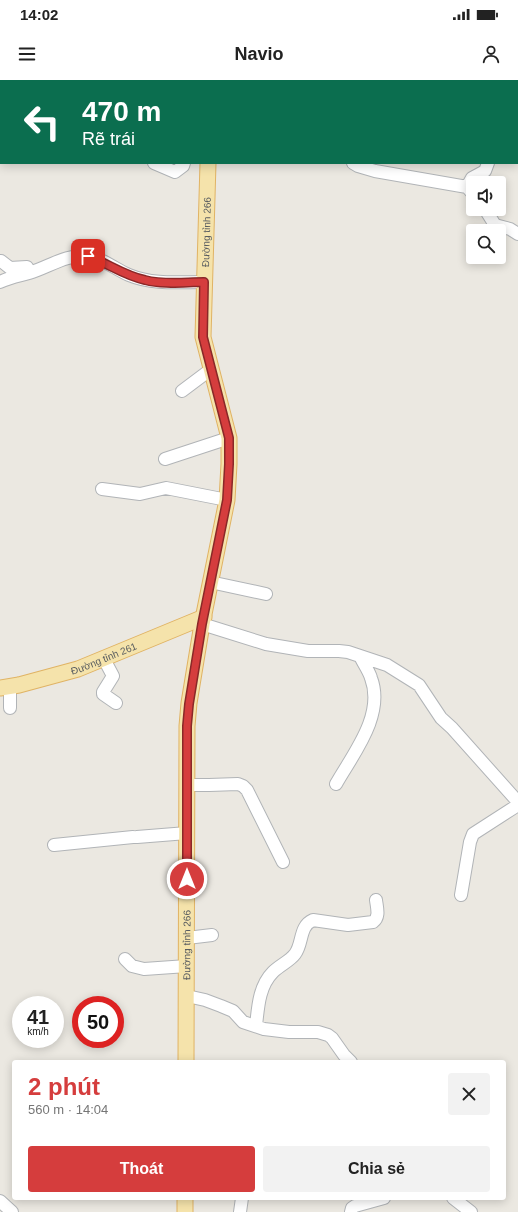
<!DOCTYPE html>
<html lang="vi">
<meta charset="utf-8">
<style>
body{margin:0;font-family:Arial,sans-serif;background:#f2f2f2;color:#222;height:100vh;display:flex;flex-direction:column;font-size:15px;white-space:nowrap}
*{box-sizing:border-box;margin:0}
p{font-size:13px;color:#767676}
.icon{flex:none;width:22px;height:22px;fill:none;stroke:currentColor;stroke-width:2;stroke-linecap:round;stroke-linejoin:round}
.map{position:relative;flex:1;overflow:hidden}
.details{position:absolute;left:12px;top:980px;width:494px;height:140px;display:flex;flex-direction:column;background:#fff;border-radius:4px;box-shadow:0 2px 10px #0003}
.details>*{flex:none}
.hud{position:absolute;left:0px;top:0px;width:518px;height:84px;box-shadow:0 2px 10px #0003;background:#0b6e4f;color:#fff;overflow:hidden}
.controls{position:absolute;left:466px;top:96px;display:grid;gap:8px}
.controls a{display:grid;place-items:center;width:40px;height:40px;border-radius:4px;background:#fff;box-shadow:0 2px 10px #0003;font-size:20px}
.speed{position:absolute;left:12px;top:916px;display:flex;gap:8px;font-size:20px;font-weight:700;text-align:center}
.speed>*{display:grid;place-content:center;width:52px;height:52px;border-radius:50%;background:#fff;box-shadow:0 2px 10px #0003;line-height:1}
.speed small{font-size:10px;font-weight:400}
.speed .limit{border:6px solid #d22;background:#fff;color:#111}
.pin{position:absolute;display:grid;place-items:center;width:34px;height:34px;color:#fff;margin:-17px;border-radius:8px;box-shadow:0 2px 6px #0006}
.me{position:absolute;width:44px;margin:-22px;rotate:0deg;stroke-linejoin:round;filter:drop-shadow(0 0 3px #0008)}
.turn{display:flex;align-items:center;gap:14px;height:84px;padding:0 16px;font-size:18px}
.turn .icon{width:52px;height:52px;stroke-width:2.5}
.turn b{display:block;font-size:28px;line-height:34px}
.round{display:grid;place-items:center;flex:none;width:42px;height:42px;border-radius:4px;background:#f2f2f2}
.overview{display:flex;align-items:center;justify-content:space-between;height:68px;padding:0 16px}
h1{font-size:24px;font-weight:700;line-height:30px;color:#d53d3d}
.cta{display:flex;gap:8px;margin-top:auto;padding:8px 16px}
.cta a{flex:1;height:46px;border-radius:4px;background:#d53d3d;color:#fff;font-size:16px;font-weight:700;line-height:46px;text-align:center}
.cta a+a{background:#f2f2f2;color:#222}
.status{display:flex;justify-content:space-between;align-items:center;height:28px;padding:0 20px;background:#fff;direction:ltr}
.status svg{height:11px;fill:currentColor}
header{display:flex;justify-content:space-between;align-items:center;height:52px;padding:0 16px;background:#fff;font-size:18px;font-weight:700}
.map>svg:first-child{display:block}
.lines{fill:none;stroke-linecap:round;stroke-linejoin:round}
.minor-casing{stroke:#b1b4b7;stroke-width:14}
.major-casing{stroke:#e0b364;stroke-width:17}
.minor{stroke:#fff;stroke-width:12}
.major{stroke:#f5e3ab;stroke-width:15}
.route-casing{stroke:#8a2828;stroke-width:10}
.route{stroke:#d53d3d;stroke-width:7}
.labels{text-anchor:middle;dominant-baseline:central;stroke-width:3;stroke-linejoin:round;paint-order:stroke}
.street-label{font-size:10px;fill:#595d60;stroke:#fff}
</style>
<div class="status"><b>14:02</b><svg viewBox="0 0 49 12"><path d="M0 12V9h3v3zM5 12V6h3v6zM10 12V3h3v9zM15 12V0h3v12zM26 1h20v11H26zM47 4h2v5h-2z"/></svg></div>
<header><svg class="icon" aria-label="menu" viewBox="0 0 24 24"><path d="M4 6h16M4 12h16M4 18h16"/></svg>Navio<svg class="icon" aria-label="person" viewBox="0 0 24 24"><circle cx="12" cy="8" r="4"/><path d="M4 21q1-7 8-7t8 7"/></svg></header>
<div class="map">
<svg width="518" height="1132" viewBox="0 0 518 1132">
<rect width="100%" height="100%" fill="#ebe8e1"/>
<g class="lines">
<!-- minor casing -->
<g class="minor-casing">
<path id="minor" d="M124,0V1
M249,0L251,1
M517,45L518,44
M154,83L175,92L183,86L184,83
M353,83L358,86L375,91L467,107L473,114
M467,107L472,98L485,91L488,83
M485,129L495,145L510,149L518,154
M1,181L10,188L27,187
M0,202C10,197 18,196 29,193C49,187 66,174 87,176C100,177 117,190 129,195C153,205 179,202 205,202
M182,311L210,290
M165,379L229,358
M102,409L140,414L166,408L227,420
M210,502L266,514
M202,544L266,564L308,571H339L348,572L387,585L419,605L441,638L452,648L518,722
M104,579L113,596L103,612V614L116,623
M10,606V628
M336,704C353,674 385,635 371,598C369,591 363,583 360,576
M187,705H209L238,704L243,706L247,710L283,782
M137,757L187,753
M54,765L133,757
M461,815L470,762L473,754L518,725
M187,858L212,855
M125,879L132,886L144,889L187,886
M187,916L205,920L221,926L233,931L243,942L264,949L289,952H318L328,955L332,958L344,975L351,982
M256,946C258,927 259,906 273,892C280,885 290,881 295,874C303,864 299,846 313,840L348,845L373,842C380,837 377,828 376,820
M453,1118L471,1132
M0,1121L12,1132
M240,1132L242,1118
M351,1132L352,1128L355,1126L384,1118"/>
</g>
<!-- major casing -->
<g class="major-casing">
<g id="major">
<path d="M213,1V0"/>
<path id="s1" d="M0,608L19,605L78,589L204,537"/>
<path id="s2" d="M186,982L187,646L189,623L202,544L227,420L229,384V358L203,257L208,83"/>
<path d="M185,1132V1118"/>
</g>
</g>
<!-- minor -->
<use href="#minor" class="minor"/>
<!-- major -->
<use href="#major" class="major"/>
</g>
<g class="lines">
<!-- route casing -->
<g class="route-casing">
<path id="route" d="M88,176C107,183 125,196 145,200C164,205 185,202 204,202L203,257L229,358V384L227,420L202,544L189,624L187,646V799"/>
</g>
<!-- route -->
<use href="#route" class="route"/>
</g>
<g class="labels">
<!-- street labels -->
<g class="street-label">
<text stroke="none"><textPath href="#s2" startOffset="837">Đường tỉnh 266</textPath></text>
<text stroke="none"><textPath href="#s1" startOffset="108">Đường tỉnh 261</textPath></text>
<text stroke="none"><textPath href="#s2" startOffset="117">Đường tỉnh 266</textPath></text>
</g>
</g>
</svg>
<div class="controls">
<a><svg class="icon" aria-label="sound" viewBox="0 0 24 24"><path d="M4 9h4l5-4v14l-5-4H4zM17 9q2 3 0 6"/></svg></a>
<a><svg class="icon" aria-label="search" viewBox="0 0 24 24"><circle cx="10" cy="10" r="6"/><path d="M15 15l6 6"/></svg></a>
</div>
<div class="speed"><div>41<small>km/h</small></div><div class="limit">50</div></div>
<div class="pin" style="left:88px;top:176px;background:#d93025"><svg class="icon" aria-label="arrive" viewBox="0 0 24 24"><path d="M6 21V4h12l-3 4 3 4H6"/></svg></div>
<svg class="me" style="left:187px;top:799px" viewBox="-20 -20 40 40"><circle r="17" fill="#d53d3d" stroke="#fff" stroke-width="3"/><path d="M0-11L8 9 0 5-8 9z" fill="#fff"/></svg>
<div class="hud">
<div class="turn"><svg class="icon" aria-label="left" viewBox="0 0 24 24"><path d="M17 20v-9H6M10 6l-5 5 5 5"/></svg><div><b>470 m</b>Rẽ trái</div></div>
</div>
<section class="details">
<div class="overview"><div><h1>2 phút</h1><p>560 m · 14:04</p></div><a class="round"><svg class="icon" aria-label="close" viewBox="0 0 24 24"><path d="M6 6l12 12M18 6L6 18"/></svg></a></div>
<div class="cta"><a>Thoát</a><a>Chia sẻ</a></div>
</section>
</div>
